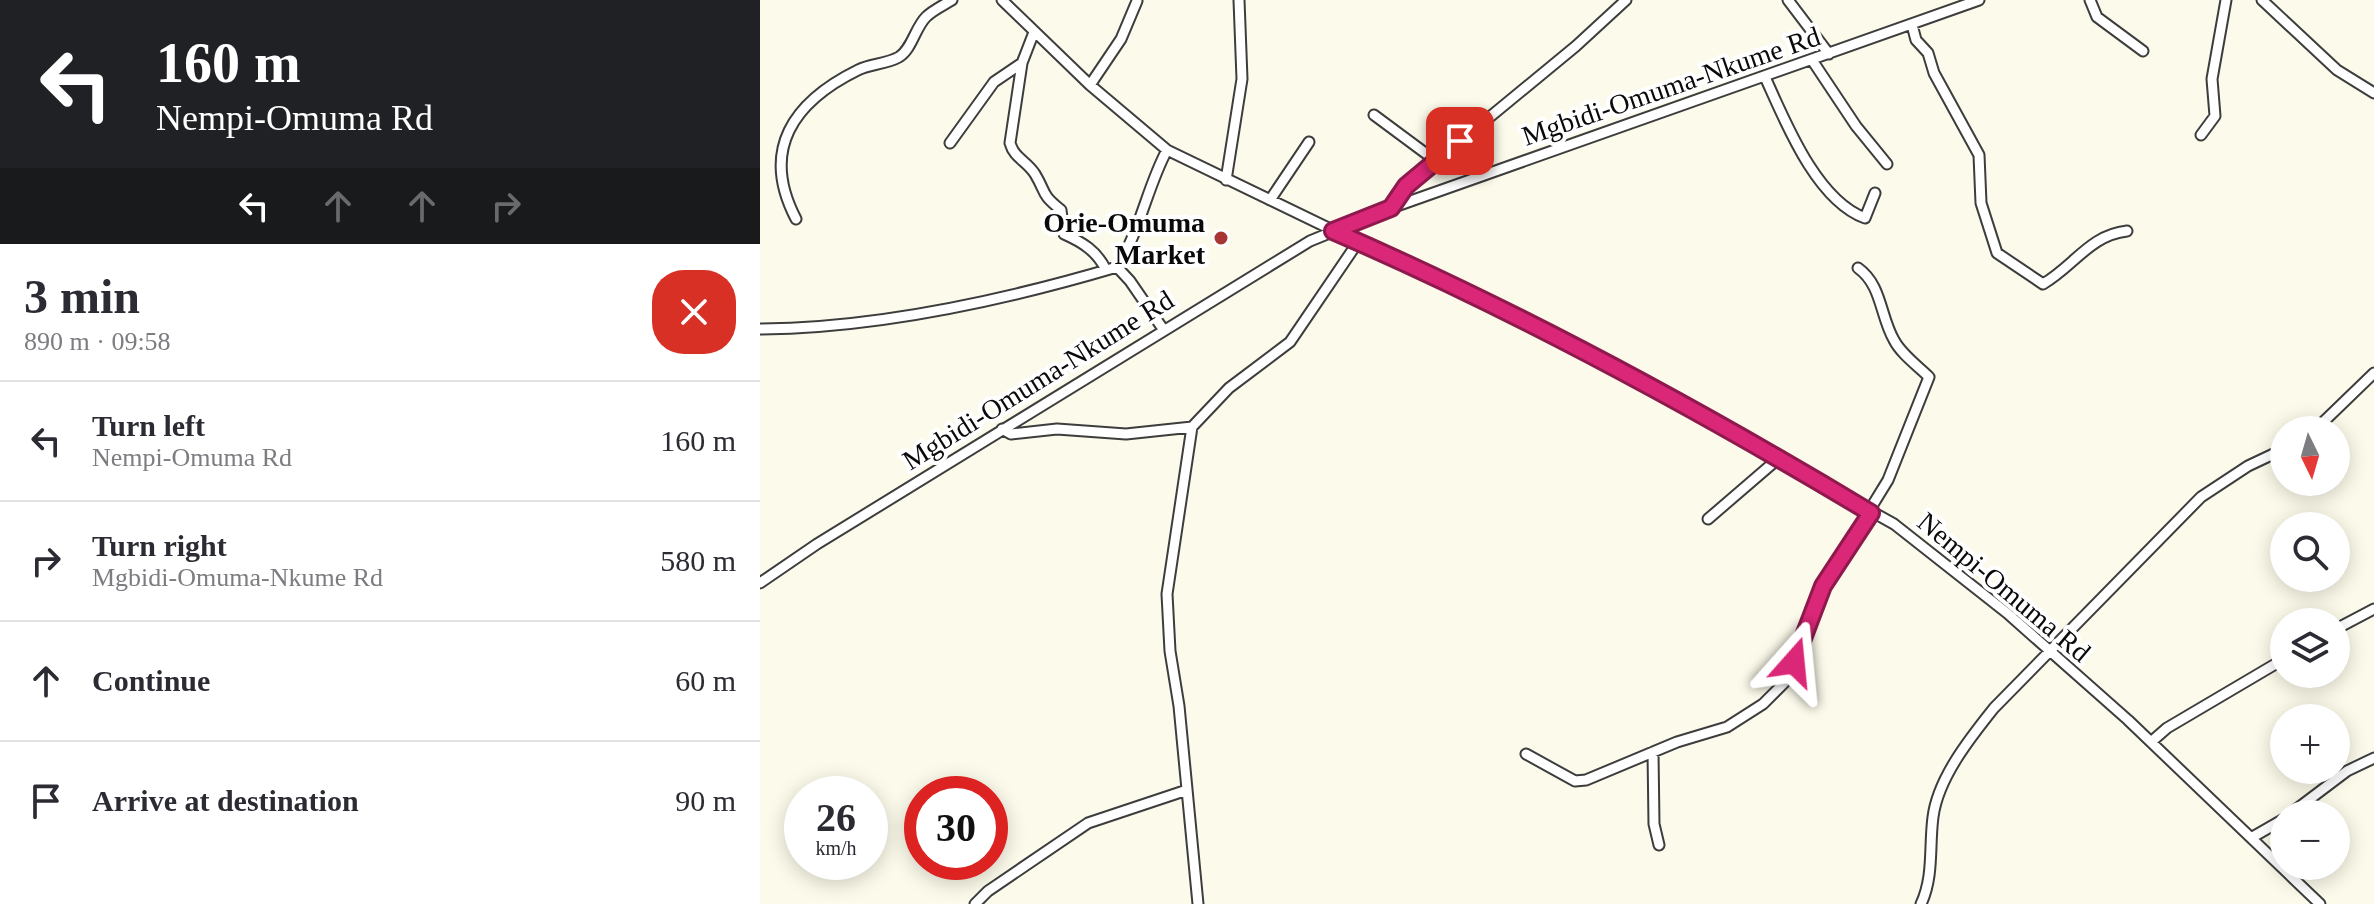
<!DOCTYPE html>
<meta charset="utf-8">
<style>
body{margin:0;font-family:Georgia,serif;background:#f2f2f3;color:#2b2b33;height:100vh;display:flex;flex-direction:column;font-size:30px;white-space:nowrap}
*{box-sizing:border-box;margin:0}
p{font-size:26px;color:#7c7c81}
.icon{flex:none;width:44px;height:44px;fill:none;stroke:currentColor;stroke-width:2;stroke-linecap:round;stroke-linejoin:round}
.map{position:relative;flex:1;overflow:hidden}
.side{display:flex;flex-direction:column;background:#fff;width:760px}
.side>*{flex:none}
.guide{background:#202124;color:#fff;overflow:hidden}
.needle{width:52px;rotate:175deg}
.controls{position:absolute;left:1510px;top:416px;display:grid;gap:16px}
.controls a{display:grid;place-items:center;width:80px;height:80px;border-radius:50%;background:#fff;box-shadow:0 4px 20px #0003;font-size:40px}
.speed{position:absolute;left:24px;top:776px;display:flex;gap:16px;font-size:40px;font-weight:700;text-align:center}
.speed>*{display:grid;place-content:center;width:104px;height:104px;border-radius:50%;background:#fff;box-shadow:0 4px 20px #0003;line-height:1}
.speed small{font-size:20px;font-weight:400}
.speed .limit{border:12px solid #d22;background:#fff;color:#111}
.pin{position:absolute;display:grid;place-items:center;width:68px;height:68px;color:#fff;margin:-34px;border-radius:16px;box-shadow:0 4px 12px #0006}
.me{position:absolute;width:88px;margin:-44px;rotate:18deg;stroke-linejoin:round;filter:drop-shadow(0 0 6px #0008)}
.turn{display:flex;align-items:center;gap:28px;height:168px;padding:0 24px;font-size:36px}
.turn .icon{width:104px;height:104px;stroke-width:2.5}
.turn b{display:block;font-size:56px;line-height:68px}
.lanes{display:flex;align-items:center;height:76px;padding:0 24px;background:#0003;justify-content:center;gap:40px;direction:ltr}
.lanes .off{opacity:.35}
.round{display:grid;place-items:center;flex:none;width:84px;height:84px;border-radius:32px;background:#f2f2f3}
.headline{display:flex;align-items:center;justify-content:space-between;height:136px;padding:0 24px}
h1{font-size:48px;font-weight:600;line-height:60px}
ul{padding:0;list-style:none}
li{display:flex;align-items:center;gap:24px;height:120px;padding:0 24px;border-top:2px solid #e1e1e2}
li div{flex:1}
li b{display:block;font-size:30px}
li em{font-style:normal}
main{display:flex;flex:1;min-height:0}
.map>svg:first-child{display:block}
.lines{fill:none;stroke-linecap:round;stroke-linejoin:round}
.minor-casing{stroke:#3d3d3d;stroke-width:13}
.minor{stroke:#fff;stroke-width:9}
.route-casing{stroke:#8e194d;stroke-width:20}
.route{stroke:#db2777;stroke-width:14}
.poi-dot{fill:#a83634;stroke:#fff;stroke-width:3}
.labels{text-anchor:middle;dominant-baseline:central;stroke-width:8;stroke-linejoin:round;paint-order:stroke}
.street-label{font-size:28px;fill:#0a0a0a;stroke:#fff}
.poi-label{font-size:28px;font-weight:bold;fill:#0a0a0a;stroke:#fff;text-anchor:end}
</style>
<main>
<section class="side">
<div class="guide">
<div class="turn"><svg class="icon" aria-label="left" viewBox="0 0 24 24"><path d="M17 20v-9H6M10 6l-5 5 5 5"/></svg><div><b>160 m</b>Nempi-Omuma Rd</div></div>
<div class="lanes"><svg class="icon" aria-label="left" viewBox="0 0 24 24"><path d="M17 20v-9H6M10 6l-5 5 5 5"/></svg><svg class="icon off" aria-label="ahead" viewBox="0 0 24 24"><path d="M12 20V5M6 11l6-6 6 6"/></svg><svg class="icon off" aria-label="ahead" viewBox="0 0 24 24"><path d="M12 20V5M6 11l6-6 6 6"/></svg><svg class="icon off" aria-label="right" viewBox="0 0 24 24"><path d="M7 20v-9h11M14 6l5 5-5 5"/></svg></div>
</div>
<div class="headline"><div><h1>3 min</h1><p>890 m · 09:58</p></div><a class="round" style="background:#d93025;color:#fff"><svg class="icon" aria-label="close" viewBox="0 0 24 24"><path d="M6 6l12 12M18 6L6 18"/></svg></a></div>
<ul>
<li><svg class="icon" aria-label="left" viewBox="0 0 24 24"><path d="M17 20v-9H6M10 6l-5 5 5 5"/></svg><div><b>Turn left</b><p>Nempi-Omuma Rd</p></div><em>160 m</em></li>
<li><svg class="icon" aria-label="right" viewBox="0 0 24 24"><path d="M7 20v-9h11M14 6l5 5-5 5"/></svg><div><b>Turn right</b><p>Mgbidi-Omuma-Nkume Rd</p></div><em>580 m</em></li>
<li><svg class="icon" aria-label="ahead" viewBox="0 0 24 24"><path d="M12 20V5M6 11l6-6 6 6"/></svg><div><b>Continue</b></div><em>60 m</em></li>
<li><svg class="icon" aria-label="arrive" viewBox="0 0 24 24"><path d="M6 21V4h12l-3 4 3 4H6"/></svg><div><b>Arrive at destination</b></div><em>90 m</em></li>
</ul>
</section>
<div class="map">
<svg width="1614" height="904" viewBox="0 0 1614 904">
<rect width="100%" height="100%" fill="#fcfaea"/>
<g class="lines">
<!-- minor casing -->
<g class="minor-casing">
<path id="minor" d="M242,0L330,85L407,150L833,356L1134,524L1247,613L1368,720L1560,904
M1028,0L1069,54
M1330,0L1337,17L1383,51
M1502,0L1577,70L1614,93
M1152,25L1156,40L1168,53L1174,73L1219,155L1221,203L1237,253L1283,284C1314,266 1330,235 1367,231
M274,32L262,63L250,143C254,158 267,161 275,174C287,194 280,193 301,210L304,234C322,242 337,251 346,270
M1052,60L1096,126L1127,164
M1005,77C1025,121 1056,200 1105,218L1115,193
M330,85L361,39L377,1
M614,115L676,161
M1441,135L1455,116L1452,79L1466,0
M190,143L234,82L262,63
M466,180L482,79L479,0
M510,200L549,142
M631,208L646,186L816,46L866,0
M36,219C0,150 33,102 98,70C110,64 127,64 139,57C152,49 155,28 166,17C173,10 184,5 192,0
M357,267L370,281L403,329
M0,329C119,328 242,301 357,267C380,232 387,187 407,150
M242,429L251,434L297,429L366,434L432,427
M1555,430L1614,373
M948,519L1019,458
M0,583L57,544L550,241L631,208L1219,0
M1576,629L1614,609
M1391,742L1407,728L1524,659
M893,752L894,824L899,845
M766,754L815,781L826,780L917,742L967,727L1003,704L1024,683L1063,586L1128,480L1169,377C1158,366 1141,354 1134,340C1120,316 1122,285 1098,268
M1530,814L1587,771L1614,758
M1491,838L1524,819
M215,904L228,891L328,823L427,790
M438,904L419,706L410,651L407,594L432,427L469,388L530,342L598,242
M1161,904C1174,876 1169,847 1173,817C1178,778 1210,738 1234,708L1441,497L1488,466L1524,449"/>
</g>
<!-- minor -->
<use href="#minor" class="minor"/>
</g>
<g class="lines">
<!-- route casing -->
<g class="route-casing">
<path id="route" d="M700,141L646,186L631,208L573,231C758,311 938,409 1111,513L1063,586L1034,662"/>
</g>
<!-- route -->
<use href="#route" class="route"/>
</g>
<!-- markers -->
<circle class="poi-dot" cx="461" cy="238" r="8"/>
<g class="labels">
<!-- street labels -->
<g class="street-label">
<text transform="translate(911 86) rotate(-19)">Mgbidi-Omuma-Nkume Rd</text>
<text transform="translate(278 380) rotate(-32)">Mgbidi-Omuma-Nkume Rd</text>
<text transform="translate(1244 587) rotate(40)">Nempi-Omuma Rd</text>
</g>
<!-- poi labels -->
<g class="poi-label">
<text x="445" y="222">Orie-Omuma<tspan x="445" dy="32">Market</tspan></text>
</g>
</g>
</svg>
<div class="controls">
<a><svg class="needle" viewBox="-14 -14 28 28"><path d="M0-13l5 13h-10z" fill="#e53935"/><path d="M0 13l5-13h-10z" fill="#7c7c81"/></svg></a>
<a><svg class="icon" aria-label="search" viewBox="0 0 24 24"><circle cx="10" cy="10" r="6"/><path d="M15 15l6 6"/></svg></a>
<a><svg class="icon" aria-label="layers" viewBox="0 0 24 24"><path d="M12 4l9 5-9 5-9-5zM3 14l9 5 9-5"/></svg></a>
<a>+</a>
<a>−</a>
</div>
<div class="speed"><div>26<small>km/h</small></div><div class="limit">30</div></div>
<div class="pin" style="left:700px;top:141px;background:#d93025"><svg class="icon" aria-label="arrive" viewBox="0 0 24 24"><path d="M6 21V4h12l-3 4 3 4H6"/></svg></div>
<svg class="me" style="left:1034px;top:662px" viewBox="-20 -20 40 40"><path d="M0-17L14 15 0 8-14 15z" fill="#db2777" stroke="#fff" stroke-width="4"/></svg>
</div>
</main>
